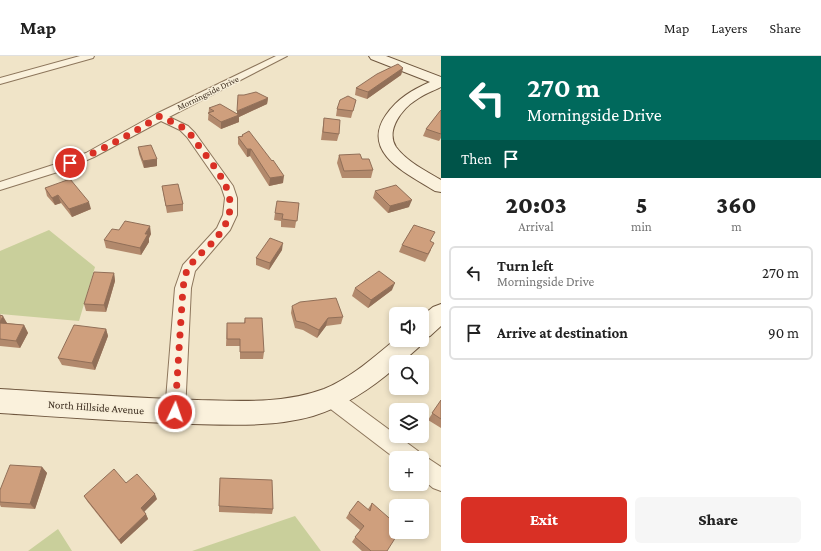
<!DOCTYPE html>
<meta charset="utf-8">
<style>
body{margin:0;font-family:"Crimson Pro",serif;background:#f6f6f6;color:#222;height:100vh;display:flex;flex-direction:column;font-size:15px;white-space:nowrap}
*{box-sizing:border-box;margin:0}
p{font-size:13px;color:#767676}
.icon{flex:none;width:22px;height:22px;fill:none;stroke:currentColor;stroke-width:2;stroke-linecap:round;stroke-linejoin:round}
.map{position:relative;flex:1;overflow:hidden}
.sheet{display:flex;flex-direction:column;background:#fff;width:380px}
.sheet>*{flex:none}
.top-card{background:#00695c;color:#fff;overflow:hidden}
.buttons{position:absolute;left:389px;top:251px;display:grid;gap:8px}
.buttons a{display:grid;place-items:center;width:40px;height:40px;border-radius:6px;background:#fff;box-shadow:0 2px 6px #0003;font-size:20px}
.pin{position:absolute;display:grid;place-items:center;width:34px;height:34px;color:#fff;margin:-17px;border:2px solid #fff;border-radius:50%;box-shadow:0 1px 4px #0007}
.me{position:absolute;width:44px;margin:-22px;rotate:3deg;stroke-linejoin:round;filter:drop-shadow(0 0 3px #0008)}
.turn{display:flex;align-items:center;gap:14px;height:84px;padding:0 20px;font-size:18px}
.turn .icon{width:52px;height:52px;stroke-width:2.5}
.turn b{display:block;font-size:28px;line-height:34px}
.then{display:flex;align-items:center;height:38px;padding:0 20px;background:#0003;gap:8px;font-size:15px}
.eta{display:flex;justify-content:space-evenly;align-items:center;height:68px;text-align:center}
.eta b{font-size:24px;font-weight:800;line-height:28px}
.cta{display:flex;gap:8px;margin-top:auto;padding:8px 20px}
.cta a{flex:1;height:46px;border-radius:6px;background:#d93025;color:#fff;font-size:16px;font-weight:800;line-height:46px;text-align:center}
.cta a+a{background:#f6f6f6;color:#222}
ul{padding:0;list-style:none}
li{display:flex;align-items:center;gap:12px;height:54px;margin:0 8px 6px;padding:0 12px;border:2px solid #e0e0e0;border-radius:6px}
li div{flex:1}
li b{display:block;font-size:15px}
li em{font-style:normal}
header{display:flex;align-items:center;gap:24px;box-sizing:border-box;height:56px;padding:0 20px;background:#fff;border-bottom:1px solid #e0e0e0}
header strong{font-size:19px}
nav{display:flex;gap:22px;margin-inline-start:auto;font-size:14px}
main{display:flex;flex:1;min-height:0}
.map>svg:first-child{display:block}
.green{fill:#c9cf9b}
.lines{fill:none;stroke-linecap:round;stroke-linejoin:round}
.street-casing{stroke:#8d765c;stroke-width:2}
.secondary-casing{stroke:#6f573f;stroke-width:2}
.street{fill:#faf1dc;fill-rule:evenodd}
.secondary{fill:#faf1dc;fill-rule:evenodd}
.wall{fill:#b2896c}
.shaded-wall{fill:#916f58}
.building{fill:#cf9f7d;stroke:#916f58}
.route{stroke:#d93025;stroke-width:7;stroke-dasharray:0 12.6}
.labels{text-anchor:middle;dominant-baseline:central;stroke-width:3;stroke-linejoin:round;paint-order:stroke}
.far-street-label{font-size:9px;fill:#3d2e20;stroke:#f7eed8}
.street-label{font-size:11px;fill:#3d2e20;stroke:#f7eed8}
</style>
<header>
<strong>Map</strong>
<nav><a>Map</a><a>Layers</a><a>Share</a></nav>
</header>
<main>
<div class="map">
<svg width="441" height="495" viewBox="0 0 441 495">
<rect width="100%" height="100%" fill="#f0e4c8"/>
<!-- green -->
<path class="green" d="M49,174L95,211L79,265L0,258V195Z
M295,460L321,495H192Z
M58,473L72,495H28Z"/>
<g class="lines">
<!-- street casing -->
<g class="street-casing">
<path id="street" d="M80,0H94L93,2L0,28V22Z
M276,0H287L169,61L188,70L195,77L233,130L237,142V159L230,174L195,215L191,232L185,356L182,362L175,365L168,362L165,356L175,232L183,209L217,172L223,159L225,142L221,130L187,81L180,74L161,65L94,101L64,114L0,134V126L56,108L86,97L156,58Z
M331,334L338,336L418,395L421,400L429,403L441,411V435L433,432L422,423V402L396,403L324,348L322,342L324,336Z"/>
</g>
<!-- secondary casing -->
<g class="secondary-casing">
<path id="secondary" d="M369,0H386L441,21V31C433,35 424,38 416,44C403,52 385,74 396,91C406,105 426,115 441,124V136L435,135C408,118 360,97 386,59C398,42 412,34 430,26L371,3Z
M441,248V270L430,280L422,283L423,284L419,291L402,306H396V311C371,333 345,350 313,360C274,371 233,369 193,368C129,366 64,361 0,357V333C66,337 131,342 197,344C239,345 284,348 324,333C351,322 374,301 396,283L422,284V260L433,251Z"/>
</g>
<!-- street -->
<use href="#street" class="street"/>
<!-- secondary -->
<use href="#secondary" class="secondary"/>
</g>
<!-- wall -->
<path class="wall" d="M403,12L401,19L367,43L355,39L356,32Z
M268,42L267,48L239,61V66L221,73L208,64L209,52L237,58Z
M356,44L351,62L336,60L337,53Z
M441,54V82L439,85L423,80L426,73Z
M324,62L339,78L337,85L321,84Z
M242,79L283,127L269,130L250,100L247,101L238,88V81L242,80Z
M138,91L157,103V110L144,112L139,98Z
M339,99L362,103L373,114L371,122H342L337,107Z
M162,130L183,148V155L167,157Z
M45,132L91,153L72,161L61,147L55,149L47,140Z
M375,135L409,151L388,157L373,142Z
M299,147L295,172L281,171V165L274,164L275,157Z
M119,174L151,178L149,182V186L141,199L106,192L104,184Z
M402,189L431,194L425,206L399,196Z
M282,194L269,214L256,209V202Z
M114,217L115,225L106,256L86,255L84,248Z
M355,232L392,234L368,252L352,240Z
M292,250L343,261L341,268L326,270L317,282L303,274L295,272L291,257Z
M0,259L7,267L24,269L28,277L20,292L0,290Z
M245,262L264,296L263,303H240V290H226L227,267H244Z
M106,273L108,280L95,314L62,309L58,302Z
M441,344V372L428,364Z
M42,411L47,417L35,453L1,451L0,449V434Z
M84,440L157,443L144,455L148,463L121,488L87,445Z
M372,447L387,495H362L352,486L360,474L346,462L349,457L368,453Z
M219,450L273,453L272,458L219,456Z"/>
<!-- shaded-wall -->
<path class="shaded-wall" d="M403,12L401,19L367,43L368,36Z
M268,42L267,48L239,61V66L221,73V66L237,60V55Z
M247,93H251L250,100L247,101Z
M157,103V110L144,112L143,105Z
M284,120L283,127L269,130L270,122Z
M58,139L61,147L55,149L52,142Z
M412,144L409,151L388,157L390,150Z
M89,146L91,153L72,161L69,153Z
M150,170L151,178L149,182V186L141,199L140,192L145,178Z
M283,187L282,194L269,214L270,207Z
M114,217L115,225L106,256L104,249Z
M395,227L392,234L368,252L371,244Z
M3,260L7,267L4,274L0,268V266Z
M328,262L326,270L317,282L319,274Z
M24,269L28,277L20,292L16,285Z
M106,273L108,280L95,314L92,307Z
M42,411L47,417L35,453L30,448Z
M155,438L157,443L143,457L141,452Z
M146,458L148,463L121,488L119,484Z"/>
<!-- building -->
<path class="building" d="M398,8L403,12L368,36L356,32L377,18Z
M256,36L268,42L237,55L238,39H244Z
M348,40L356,44L353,55L337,53L340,44Z
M220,48L239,59L221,66L208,57L214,55L209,52Z
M441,54V78L426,73L440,55Z
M324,62L340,64L339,78L323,76Z
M249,75L272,105L273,104L284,120L270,122L251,93H247L238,81L243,80L242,79Z
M151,89L157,103L143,105L138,91Z
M360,98L362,103H369L373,114L344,115L339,99Z
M70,123L89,146L69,153L58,139L52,142L45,132Z
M178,128L183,148L166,150L162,130Z
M396,129L412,144L390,150L375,135Z
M277,145L299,147L297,165L282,163L283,158L275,157Z
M125,165L150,170L145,178H148L140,192L104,184L112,173L119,174Z
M414,169L435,176L430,185L434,187L428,198L402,189Z
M270,182L283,187L270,207L256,202Z
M379,215L395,227L371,244L355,232Z
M94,216L114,217L104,249L84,248Z
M336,242L343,261L328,262L319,274L305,267L296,265L292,250L300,246Z
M0,259L3,260L0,266Z
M245,262H262L264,296H240V283H227V267H245Z
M0,267L24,269L16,285L0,283Z
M74,269L106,273L92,307L58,302Z
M441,344V363L432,357Z
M10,409L42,411L30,448L0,446V434Z
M114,413L126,427L137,418L155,438L141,452L146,458L119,484L84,440Z
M220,422L272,424L273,453L219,450Z
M358,445L370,455L372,447L396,468V476H399L387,495H371L355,481L364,470L349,457Z"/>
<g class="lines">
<!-- route -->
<path class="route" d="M70,107C102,94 131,78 160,60L184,72L191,79C217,117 252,144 212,187C205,194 191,206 187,214C185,220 184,226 183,232L175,356"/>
</g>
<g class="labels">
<!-- far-street labels -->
<g class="far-street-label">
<text transform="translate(208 37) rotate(-26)">Morningside Drive</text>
</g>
<!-- street labels -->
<g class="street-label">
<text transform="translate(96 351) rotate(4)">North Hillside Avenue</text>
</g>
</g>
</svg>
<div class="buttons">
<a><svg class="icon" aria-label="sound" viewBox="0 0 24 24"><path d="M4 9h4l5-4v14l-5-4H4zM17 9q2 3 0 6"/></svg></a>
<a><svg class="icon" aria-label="search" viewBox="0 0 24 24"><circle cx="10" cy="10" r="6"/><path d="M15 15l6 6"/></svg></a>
<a><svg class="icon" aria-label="layers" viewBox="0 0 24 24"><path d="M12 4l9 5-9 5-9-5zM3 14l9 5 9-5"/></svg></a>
<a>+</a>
<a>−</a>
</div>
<div class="pin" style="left:70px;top:107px;background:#d93025"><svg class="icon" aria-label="arrive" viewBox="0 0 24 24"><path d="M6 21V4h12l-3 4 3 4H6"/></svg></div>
<svg class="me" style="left:175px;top:356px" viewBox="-20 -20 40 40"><circle r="17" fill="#d93025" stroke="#fff" stroke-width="3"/><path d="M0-11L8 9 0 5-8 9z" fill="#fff"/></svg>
</div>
<section class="sheet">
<div class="top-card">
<div class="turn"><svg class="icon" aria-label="left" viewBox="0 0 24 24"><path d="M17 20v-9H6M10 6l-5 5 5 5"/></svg><div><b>270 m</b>Morningside Drive</div></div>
<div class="then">Then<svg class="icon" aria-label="arrive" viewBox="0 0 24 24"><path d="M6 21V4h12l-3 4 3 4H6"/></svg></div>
</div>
<div class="eta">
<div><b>20:03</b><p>Arrival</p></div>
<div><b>5</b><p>min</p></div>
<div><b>360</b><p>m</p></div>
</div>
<ul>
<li><svg class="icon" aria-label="left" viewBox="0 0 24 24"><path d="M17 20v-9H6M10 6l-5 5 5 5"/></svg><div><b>Turn left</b><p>Morningside Drive</p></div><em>270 m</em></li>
<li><svg class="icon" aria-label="arrive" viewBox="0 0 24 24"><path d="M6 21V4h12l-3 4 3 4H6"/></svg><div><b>Arrive at destination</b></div><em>90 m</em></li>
</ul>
<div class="cta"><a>Exit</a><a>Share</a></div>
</section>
</main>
